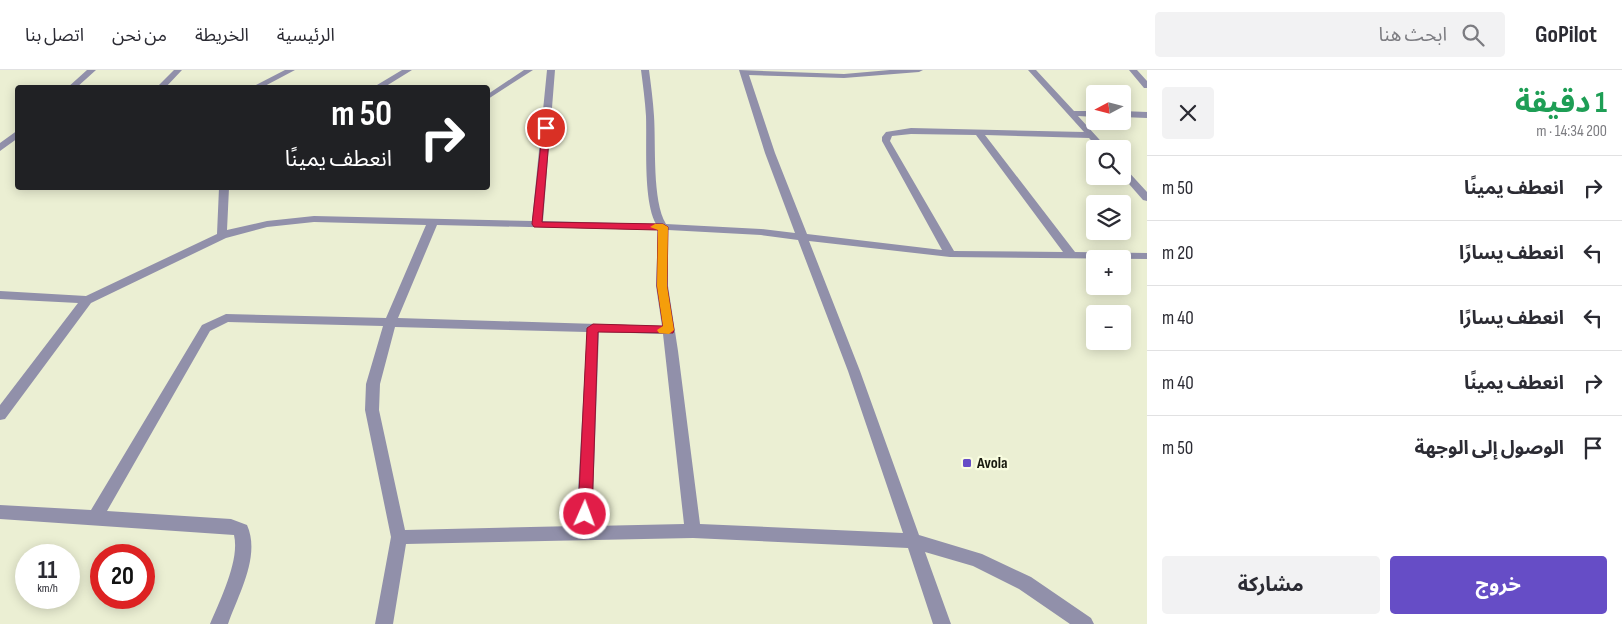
<!DOCTYPE html>
<html lang="ar">
<meta charset="utf-8">
<style>
body{margin:0;font-family:"Sofia Sans Condensed","Noto Sans Arabic",sans-serif;background:#f2f2f3;color:#2b2b33;direction:rtl;height:100vh;display:flex;flex-direction:column;font-size:19px;white-space:nowrap}
*{box-sizing:border-box;margin:0}
p{font-size:16px;color:#7c7c81}
.icon{flex:none;width:28px;height:28px;fill:none;stroke:currentColor;stroke-width:2;stroke-linecap:round;stroke-linejoin:round}
.map{position:relative;flex:1;overflow:hidden;direction:ltr}
.drawer{display:flex;flex-direction:column;background:#fff;width:475px}
.drawer>*{flex:none}
.hud{position:absolute;left:15px;top:15px;width:475px;height:105px;border-radius:5px;box-shadow:0 2px 12px #0003;direction:rtl;background:#202124;color:#fff;overflow:hidden}
.needle{width:32px;rotate:263deg}
.fabs{position:absolute;left:1086px;top:15px;display:grid;gap:10px}
.fabs a{display:grid;place-items:center;width:45px;height:45px;border-radius:5px;background:#fff;box-shadow:0 2px 12px #0003;font-size:25px}
.speed{position:absolute;left:15px;top:474px;display:flex;gap:10px;font-size:25px;font-weight:700;text-align:center}
.speed>*{display:grid;place-content:center;width:65px;height:65px;border-radius:50%;background:#fff;box-shadow:0 2px 12px #0003;line-height:1}
.speed small{font-size:12px;font-weight:400}
.speed .limit{border:8px solid #d22;background:#fff;color:#111}
.pin{position:absolute;display:grid;place-items:center;width:42px;height:42px;color:#fff;margin:-21px;border:2px solid #fff;border-radius:50%;box-shadow:0 1px 5px #0007}
.me{position:absolute;width:55px;margin:-28px;rotate:2deg;stroke-linejoin:round;filter:drop-shadow(0 0 4px #0008)}
.turn{display:flex;align-items:center;gap:18px;height:105px;padding:0 15px;font-size:22px}
.turn .icon{width:65px;height:65px;stroke-width:2.5}
.turn b{display:block;font-size:35px;line-height:42px}
.round{display:grid;place-items:center;flex:none;width:52px;height:52px;border-radius:5px;background:#f2f2f3}
.overview{display:flex;align-items:center;justify-content:space-between;height:85px;padding:0 15px}
h1{font-size:30px;font-weight:700;line-height:38px;color:#1e9e55}
.cta{display:flex;gap:10px;margin-top:auto;padding:10px 15px}
.cta a{flex:1;height:58px;border-radius:5px;background:#664dc6;color:#fff;font-size:20px;font-weight:700;line-height:58px;text-align:center}
.cta a+a{background:#f2f2f3;color:#2b2b33}
ul{padding:0;list-style:none}
li{display:flex;align-items:center;gap:15px;height:65px;padding:0 15px;border-top:1px solid #e1e1e2}
li div{flex:1}
li b{display:block;font-size:19px}
li em{font-style:normal}
header{display:flex;align-items:center;gap:30px;box-sizing:border-box;height:70px;padding:0 25px;background:#fff;border-bottom:1px solid #e1e1e2}
header strong{font-size:24px}
nav{display:flex;gap:28px;margin-inline-start:auto;font-size:18px}
.search{width:350px;height:45px;background:#f2f2f3;display:flex;align-items:center;gap:12px;box-sizing:border-box;padding:0 18px;border-radius:5px;color:#7c7c81;font-size:19px}
main{display:flex;flex:1;min-height:0}
.map>svg:first-child{display:block}
.lines{fill:none;stroke-linecap:round;stroke-linejoin:round}
.minor{fill:#9190aa;fill-rule:evenodd}
.route{fill:#e11d48;stroke:#92132f}
.slow{fill:#f59e0b}
.poi-dot{fill:#664dc6;stroke:#f9fde0;stroke-width:2}
.labels{text-anchor:middle;dominant-baseline:central;stroke-width:4.5;stroke-linejoin:round;paint-order:stroke}
.poi-label{font-size:16px;font-weight:bold;fill:#191a10;stroke:#f9fde0;text-anchor:start}
</style>
<header>
<strong>GoPilot</strong>
<div class="search"><svg class="icon" aria-label="search" viewBox="0 0 24 24"><circle cx="10" cy="10" r="6"/><path d="M15 15l6 6"/></svg>ابحث هنا</div>
<nav><a>الرئيسية</a><a>الخريطة</a><a>من نحن</a><a>اتصل بنا</a></nav>
</header>
<main>
<section class="drawer">
<div class="overview"><div><h1>1 دقيقة</h1><p>200 m · 14:34</p></div><a class="round"><svg class="icon" aria-label="close" viewBox="0 0 24 24"><path d="M6 6l12 12M18 6L6 18"/></svg></a></div>
<ul>
<li><svg class="icon" aria-label="right" viewBox="0 0 24 24"><path d="M7 20v-9h11M14 6l5 5-5 5"/></svg><div><b>انعطف يمينًا</b></div><em>50 m</em></li>
<li><svg class="icon" aria-label="left" viewBox="0 0 24 24"><path d="M17 20v-9H6M10 6l-5 5 5 5"/></svg><div><b>انعطف يسارًا</b></div><em>20 m</em></li>
<li><svg class="icon" aria-label="left" viewBox="0 0 24 24"><path d="M17 20v-9H6M10 6l-5 5 5 5"/></svg><div><b>انعطف يسارًا</b></div><em>40 m</em></li>
<li><svg class="icon" aria-label="right" viewBox="0 0 24 24"><path d="M7 20v-9h11M14 6l5 5-5 5"/></svg><div><b>انعطف يمينًا</b></div><em>40 m</em></li>
<li><svg class="icon" aria-label="arrive" viewBox="0 0 24 24"><path d="M6 21V4h12l-3 4 3 4H6"/></svg><div><b>الوصول إلى الوجهة</b></div><em>50 m</em></li>
</ul>
<div class="cta"><a>خروج</a><a>مشاركة</a></div>
</section>
<div class="map">
<svg width="1147" height="554" viewBox="0 0 1147 554">
<rect width="100%" height="100%" fill="#ebefd3"/>
<g class="lines">
<!-- minor -->
<path class="minor" d="M87,0H96L76,18H67Z
M174,0H182L165,18H156Z
M285,0H295L261,18H250Z
M402,0H412L383,18H372Z
M524,0H533L488,29V24Z
M547,0H555L543,151L656,154C643,131 647,74 646,46C645,31 643,15 641,0H649C651,15 653,31 654,46C656,75 652,131 666,154L761,159L795,163L765,83L739,0L844,4L890,0H923L919,2L844,8L749,5L775,83L807,164L942,180L882,71V67L886,62L911,58L1084,62L1028,0H1036L1074,41H1095V47L1078,46L1108,79H1099L1089,68L985,65L1075,182L1147,183V189L950,187L809,171L860,301L919,465L982,484L1031,507L1091,548L1094,554H1070L1019,519L973,496L925,482L951,554H933L908,478L693,468L406,474L393,554H375L391,467L365,340L366,314L383,256L228,252L210,261L107,441L231,449L247,455C261,486 238,525 228,554H210C220,530 240,490 234,465L0,449V435L91,440L202,255L226,244L386,248L426,155L314,152L267,157L226,168L91,233L5,349L0,350V335L78,233L0,229V221L86,226L217,164L219,118H229L227,160L267,151L314,146L532,151ZM911,64L976,65L1063,182L954,181L890,71L892,66ZM437,155L658,160L656,216L662,256L398,248ZM668,160L761,165L798,170L848,301L903,463L700,454L678,281L668,216ZM395,257L587,262L576,456L405,460L379,340L380,314ZM599,262L663,264L684,454L592,456Z
M1129,0H1137L1147,11V18H1144Z
M1122,41L1147,42V48L1122,47Z
M18,60V68L0,81V73Z
M1122,97L1125,98L1147,122V131L1143,130L1122,106Z"/>
</g>
<!-- route -->
<path class="route" d="M543,56L550,58L542,152L663,154L668,157L667,216L674,260L673,263L598,262L592,444L590,449L585,451L580,449L578,444L587,258L593,254L663,256L657,216L658,160L534,157L532,154Z"/>
<!-- slow -->
<path class="slow" d="M655,154H663L668,157L667,216L674,260L669,264L659,263L657,260L663,256L657,216L658,160L650,157Z"/>
<!-- markers -->
<rect class="poi-dot" x="962" y="388" width="10" height="10" rx="2.5"/>
<g class="labels">
<!-- poi labels -->
<g class="poi-label">
<text x="977" y="393">Avola</text>
</g>
</g>
</svg>
<div class="fabs">
<a><svg class="needle" viewBox="-14 -14 28 28"><path d="M0-13l5 13h-10z" fill="#e53935"/><path d="M0 13l5-13h-10z" fill="#7c7c81"/></svg></a>
<a><svg class="icon" aria-label="search" viewBox="0 0 24 24"><circle cx="10" cy="10" r="6"/><path d="M15 15l6 6"/></svg></a>
<a><svg class="icon" aria-label="layers" viewBox="0 0 24 24"><path d="M12 4l9 5-9 5-9-5zM3 14l9 5 9-5"/></svg></a>
<a>+</a>
<a>−</a>
</div>
<div class="speed"><div>11<small>km/h</small></div><div class="limit">20</div></div>
<div class="pin" style="left:546px;top:58px;background:#d93025"><svg class="icon" aria-label="arrive" viewBox="0 0 24 24"><path d="M6 21V4h12l-3 4 3 4H6"/></svg></div>
<svg class="me" style="left:585px;top:444px" viewBox="-20 -20 40 40"><circle r="17" fill="#e11d48" stroke="#fff" stroke-width="3"/><path d="M0-11L8 9 0 5-8 9z" fill="#fff"/></svg>
<div class="hud">
<div class="turn"><svg class="icon" aria-label="right" viewBox="0 0 24 24"><path d="M7 20v-9h11M14 6l5 5-5 5"/></svg><div><b>50 m</b>انعطف يمينًا</div></div>
</div>
</div>
</main>
